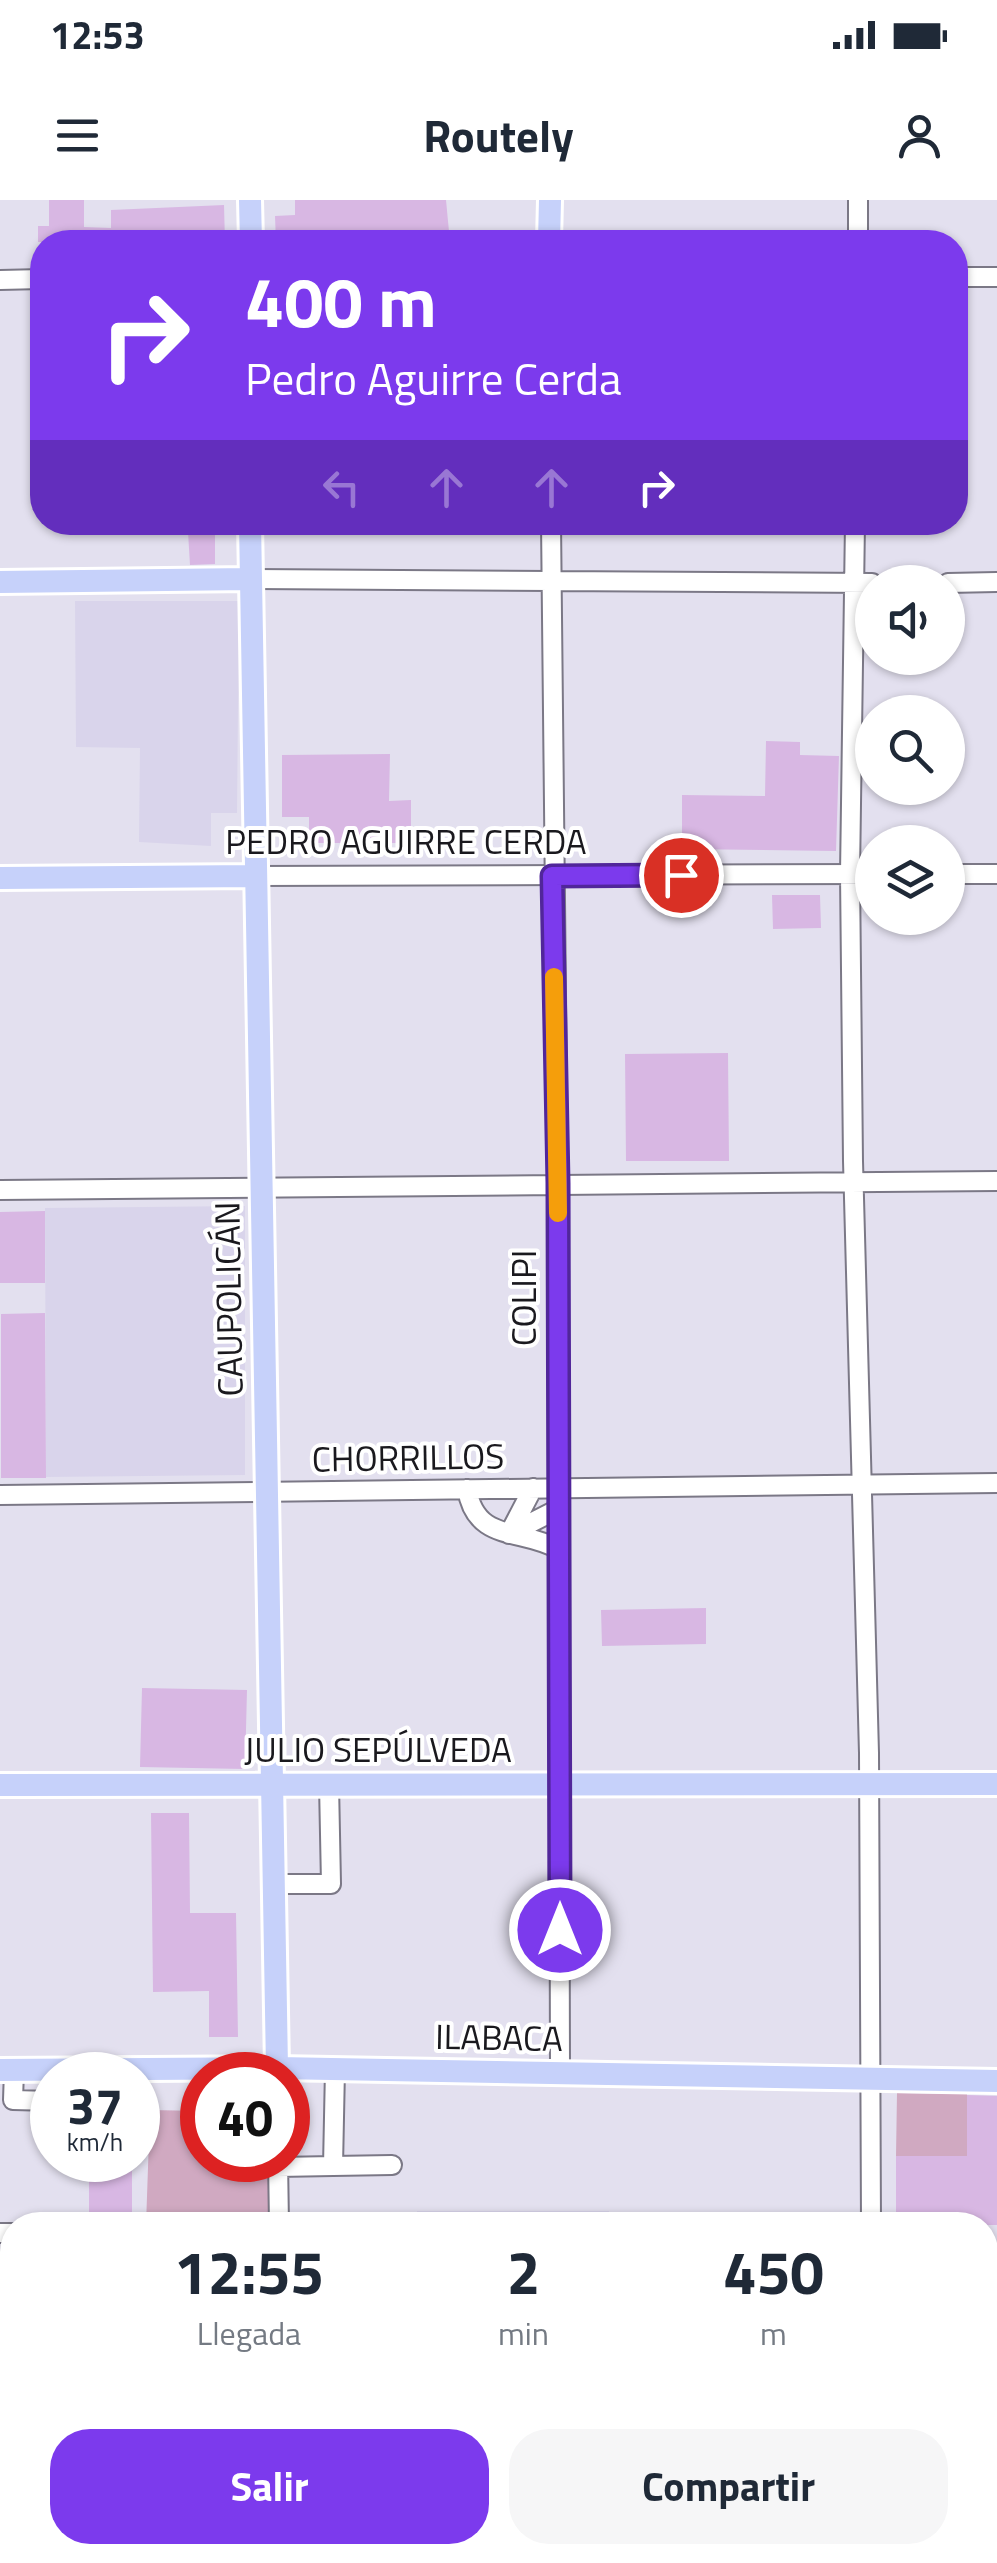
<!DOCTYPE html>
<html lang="es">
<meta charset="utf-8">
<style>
body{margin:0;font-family:"Titillium Web",sans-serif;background:#f6f6f7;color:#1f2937;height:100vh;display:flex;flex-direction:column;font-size:38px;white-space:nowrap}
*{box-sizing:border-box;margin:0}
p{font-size:32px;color:#747a83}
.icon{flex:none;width:55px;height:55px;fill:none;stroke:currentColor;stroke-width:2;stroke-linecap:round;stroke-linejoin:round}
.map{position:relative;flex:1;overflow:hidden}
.panel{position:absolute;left:0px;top:2012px;width:998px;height:352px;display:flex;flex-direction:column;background:#fff;border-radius:40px 40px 0 0;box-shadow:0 2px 8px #0004}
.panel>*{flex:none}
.guide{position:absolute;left:30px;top:30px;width:938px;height:305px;border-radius:40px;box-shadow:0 2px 8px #0004;background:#7c3aed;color:#fff;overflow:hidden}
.tools{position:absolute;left:855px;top:365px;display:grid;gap:20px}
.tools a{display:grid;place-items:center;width:110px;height:110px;border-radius:50%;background:#fff;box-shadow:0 2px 8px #0004;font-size:50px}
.speed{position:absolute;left:30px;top:1852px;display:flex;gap:20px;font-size:50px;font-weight:700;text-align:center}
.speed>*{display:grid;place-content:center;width:130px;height:130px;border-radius:50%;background:#fff;box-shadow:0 2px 8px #0004;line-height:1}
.speed small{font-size:25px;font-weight:400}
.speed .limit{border:15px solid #d22;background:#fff;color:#111}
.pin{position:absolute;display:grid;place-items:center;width:85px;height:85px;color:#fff;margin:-42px;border:5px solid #fff;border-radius:50%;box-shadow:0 2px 10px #0007}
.me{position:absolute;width:110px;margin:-55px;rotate:0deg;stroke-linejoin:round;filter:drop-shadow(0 0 8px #0008)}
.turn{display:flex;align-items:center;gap:35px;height:210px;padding:0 50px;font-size:45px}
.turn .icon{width:130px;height:130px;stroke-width:2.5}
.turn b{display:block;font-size:70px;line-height:85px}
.lanes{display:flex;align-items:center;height:95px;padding:0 50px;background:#0003;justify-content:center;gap:50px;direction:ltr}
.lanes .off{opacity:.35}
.eta{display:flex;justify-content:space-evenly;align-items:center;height:170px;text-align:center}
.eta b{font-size:60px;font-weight:700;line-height:70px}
.primary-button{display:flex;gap:20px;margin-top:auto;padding:20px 50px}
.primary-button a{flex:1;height:115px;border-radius:40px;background:#7c3aed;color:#fff;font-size:40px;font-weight:700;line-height:115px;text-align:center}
.primary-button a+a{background:#f6f6f7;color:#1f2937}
.status{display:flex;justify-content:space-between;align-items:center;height:70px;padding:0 50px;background:#fff;direction:ltr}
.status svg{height:28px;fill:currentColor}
header{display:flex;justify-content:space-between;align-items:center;height:130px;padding:0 50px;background:#fff;font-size:45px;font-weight:700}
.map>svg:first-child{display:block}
.built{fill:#d9d4eb}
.green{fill:#d0a9c1}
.building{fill:#d8b7e3}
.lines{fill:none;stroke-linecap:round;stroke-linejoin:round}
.minor-casing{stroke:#7b7886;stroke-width:22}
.major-casing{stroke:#fff;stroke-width:28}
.minor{stroke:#fff;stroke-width:18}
.major{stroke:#c6d1fa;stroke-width:22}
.route-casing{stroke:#51269a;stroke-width:25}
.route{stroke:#7c3aed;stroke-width:18}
.slow{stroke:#f59e0b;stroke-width:18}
.labels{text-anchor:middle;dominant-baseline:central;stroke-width:8;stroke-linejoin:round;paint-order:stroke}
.street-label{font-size:35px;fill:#1a191e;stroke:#fff}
</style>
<div class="status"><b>12:53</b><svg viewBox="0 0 49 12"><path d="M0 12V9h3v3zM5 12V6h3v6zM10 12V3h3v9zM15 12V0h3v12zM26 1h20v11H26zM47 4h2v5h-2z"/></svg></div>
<header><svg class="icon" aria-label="menu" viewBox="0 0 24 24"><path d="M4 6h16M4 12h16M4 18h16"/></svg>Routely<svg class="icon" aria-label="person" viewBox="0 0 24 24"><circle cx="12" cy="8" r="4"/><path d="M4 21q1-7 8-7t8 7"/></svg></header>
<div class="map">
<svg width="997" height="2363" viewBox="0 0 997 2363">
<rect width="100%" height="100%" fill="#e3e0ef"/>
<!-- built -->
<path class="built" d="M75,401H239L237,613H211V646L139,642L140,548L76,547Z
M245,1006V1275L46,1277L45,1008Z
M417,2011H609V2025H417Z"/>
<!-- green -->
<path class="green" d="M897,1893L967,1894V1956H896Z
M150,1910L202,1911V1960H268L269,2025H146Z"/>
<!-- building -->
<path class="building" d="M49,0H84V27L111,28V10L224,5L225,42H38V26H49Z
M295,0H446L450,42H276L275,16L295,15Z
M188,332H215V364L190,365Z
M766,541L800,542V555L839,556L836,651L682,649V595L765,596Z
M390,554L389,601L411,600V643H309V617H282V555Z
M772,695H820L821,728L773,729Z
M728,853L729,961H626L625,854Z
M45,1011V1083H0V1012Z
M45,1113L46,1278H1V1114Z
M706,1408V1444L602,1446L601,1410Z
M142,1488L247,1490L245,1569L140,1567Z
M151,1613H189L190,1713H236L238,1837H209V1791L153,1792Z
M967,1895L997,1896V2025H896V1956H967Z
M89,1960H132V2025H89Z"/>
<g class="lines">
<!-- minor casing -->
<g class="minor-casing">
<path id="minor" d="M858,42V0
M955,77H997
M0,80L42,79
M551,322L558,983L560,1873
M855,322L850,674L853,961L869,1553L871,2025
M249,379L872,383
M948,383L997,382
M948,674H997
M255,676L872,674
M0,990L997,981
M467,1289C476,1343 521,1328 558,1349
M0,1295L997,1283
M509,1334L558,1309
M509,1334L533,1288
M274,1684H331L329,1584
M14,1870L13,1900L52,1901
M278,1960L279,2025
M333,1966L392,1965
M278,1967L333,1966L335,1869
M0,2033H12
M985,2185H997
M587,2352V2363
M870,2352V2363"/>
</g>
<!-- major casing -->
<g class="major-casing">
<path id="major" d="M250,0L251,42
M549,42L550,0
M250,322L277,1868
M0,382L249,379
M0,678L255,676
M0,1585L997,1584
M0,1870L277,1868L997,1881"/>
</g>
<!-- minor -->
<use href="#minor" class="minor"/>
<!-- major -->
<use href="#major" class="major"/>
</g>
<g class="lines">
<!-- route casing -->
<g class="route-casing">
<path id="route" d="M560,1730L558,983L552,676L681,675"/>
</g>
<!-- route -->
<use href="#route" class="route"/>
<!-- slow -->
<path class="slow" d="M554,777L558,1013"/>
</g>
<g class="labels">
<!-- street labels -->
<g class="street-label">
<text x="406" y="641">PEDRO AGUIRRE CERDA</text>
<text transform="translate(523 1098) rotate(-90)">COLIPI</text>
<text transform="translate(228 1099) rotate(-91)">CAUPOLICÁN</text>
<text transform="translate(408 1257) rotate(-1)">CHORRILLOS</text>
<text x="378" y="1549">JULIO SEPÚLVEDA</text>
<text transform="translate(499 1837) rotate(1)">ILABACA</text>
</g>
</g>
</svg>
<div class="tools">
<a><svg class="icon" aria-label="sound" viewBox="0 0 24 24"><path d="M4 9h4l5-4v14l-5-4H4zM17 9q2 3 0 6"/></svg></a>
<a><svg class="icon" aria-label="search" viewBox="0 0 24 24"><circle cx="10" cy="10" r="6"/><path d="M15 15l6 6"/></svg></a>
<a><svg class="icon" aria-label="layers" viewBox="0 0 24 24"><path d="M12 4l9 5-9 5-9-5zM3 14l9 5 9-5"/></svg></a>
</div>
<div class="speed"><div>37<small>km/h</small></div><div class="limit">40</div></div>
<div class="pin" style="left:681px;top:675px;background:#d93025"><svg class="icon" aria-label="arrive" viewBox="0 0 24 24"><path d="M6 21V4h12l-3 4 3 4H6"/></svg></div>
<svg class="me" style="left:560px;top:1730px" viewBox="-20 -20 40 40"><circle r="17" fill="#7c3aed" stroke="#fff" stroke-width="3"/><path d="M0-11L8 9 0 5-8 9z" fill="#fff"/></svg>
<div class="guide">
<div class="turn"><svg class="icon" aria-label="right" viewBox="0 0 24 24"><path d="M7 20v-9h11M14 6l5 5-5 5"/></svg><div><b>400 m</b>Pedro Aguirre Cerda</div></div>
<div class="lanes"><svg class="icon off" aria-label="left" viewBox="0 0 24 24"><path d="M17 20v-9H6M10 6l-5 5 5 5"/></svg><svg class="icon off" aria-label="ahead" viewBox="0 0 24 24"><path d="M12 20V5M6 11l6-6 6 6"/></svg><svg class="icon off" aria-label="ahead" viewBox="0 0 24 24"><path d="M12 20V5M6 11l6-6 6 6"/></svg><svg class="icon" aria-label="right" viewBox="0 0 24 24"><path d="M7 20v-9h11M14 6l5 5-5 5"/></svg></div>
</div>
<section class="panel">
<div class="eta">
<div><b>12:55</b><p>Llegada</p></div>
<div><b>2</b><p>min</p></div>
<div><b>450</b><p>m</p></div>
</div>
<div class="primary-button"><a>Salir</a><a>Compartir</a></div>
</section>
</div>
